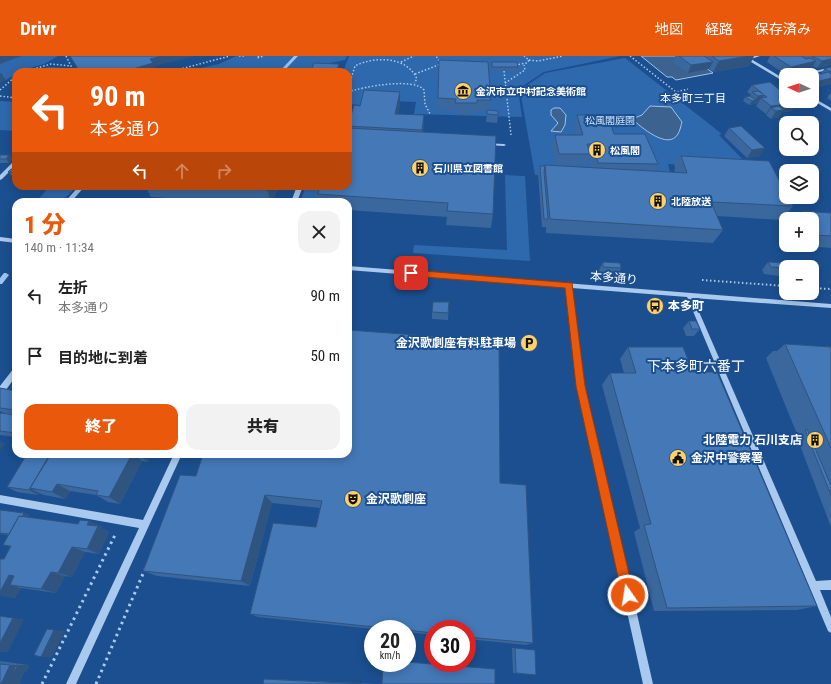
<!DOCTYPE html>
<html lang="ja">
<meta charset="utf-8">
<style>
body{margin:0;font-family:"Roboto Condensed","Noto Sans JP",sans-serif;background:#f2f2f2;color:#222;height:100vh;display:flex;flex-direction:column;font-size:15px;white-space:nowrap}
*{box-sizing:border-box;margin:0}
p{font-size:13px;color:#767676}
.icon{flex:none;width:22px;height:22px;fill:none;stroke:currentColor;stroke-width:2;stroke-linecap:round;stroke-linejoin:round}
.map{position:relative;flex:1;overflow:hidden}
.drawer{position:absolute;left:12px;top:142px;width:340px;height:260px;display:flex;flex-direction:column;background:#fff;border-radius:12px;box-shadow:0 2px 10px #0003}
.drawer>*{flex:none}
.guide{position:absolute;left:12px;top:12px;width:340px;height:122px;border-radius:12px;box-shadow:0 2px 10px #0003;background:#ea580c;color:#fff;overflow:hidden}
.needle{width:26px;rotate:274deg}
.tools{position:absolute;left:779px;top:12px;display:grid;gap:8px}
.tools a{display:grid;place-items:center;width:40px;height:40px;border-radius:8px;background:#fff;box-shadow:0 2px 10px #0003;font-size:20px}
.speed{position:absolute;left:364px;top:564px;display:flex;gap:8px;font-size:20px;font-weight:700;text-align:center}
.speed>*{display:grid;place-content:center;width:52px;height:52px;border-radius:50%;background:#fff;box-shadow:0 2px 10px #0003;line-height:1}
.speed small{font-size:10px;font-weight:400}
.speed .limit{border:6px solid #d22;background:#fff;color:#111}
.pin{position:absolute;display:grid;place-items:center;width:34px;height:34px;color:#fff;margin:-17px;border-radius:8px;box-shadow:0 2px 6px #0006}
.me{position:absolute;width:44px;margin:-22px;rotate:347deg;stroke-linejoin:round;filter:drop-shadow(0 0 3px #0008)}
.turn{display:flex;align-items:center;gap:14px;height:84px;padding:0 12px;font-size:18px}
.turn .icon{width:52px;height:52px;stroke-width:2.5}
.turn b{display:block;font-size:28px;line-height:34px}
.lanes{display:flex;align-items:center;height:38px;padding:0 12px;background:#0003;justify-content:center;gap:20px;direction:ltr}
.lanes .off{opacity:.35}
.round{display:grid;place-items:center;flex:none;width:42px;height:42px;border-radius:12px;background:#f2f2f2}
.overview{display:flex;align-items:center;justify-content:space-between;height:68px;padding:0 12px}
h1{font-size:24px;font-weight:800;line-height:30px;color:#ea580c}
.action{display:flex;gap:8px;margin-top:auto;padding:8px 12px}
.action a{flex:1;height:46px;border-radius:12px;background:#ea580c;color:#fff;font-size:16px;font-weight:800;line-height:46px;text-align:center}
.action a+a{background:#f2f2f2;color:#222}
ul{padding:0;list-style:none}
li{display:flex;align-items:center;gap:12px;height:60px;padding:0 12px}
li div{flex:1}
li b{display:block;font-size:15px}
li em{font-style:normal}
header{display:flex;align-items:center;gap:24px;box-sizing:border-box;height:56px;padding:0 20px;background:#ea580c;color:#fff}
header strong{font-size:19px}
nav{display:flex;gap:22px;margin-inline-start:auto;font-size:14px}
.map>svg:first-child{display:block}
.green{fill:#2e69ad}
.water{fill:#3c6290;stroke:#9cc4f0}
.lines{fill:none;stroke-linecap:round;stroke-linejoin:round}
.stream{fill:#9cc4f0;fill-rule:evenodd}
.path-far2{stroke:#a9c9ee;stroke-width:1.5;stroke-dasharray:1.5 2;stroke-linecap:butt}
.path-far1{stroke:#a9c9ee;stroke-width:2;stroke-dasharray:1.5 2.5;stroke-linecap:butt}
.path{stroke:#a9c9ee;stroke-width:3;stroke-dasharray:2.5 4;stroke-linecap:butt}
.minor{fill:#a9c9ee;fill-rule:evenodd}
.wall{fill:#3a679d}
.shaded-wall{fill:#305480}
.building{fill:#4478b7;stroke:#305480}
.route{fill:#ea580c;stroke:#983908}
.labels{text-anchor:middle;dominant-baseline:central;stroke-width:4;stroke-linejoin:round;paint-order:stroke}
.far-poi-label{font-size:10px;font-weight:bold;fill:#fff;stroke:#1b4f8f;text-anchor:start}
.far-park-label{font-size:10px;fill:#cfe3fa;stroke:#1b4f8f}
.far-neighbourhood-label{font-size:11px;fill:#fff;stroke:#1b4f8f}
.street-label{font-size:12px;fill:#fff;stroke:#1b4f8f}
.poi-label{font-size:12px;font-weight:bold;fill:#fff;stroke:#1b4f8f;text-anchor:start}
.quarter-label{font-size:14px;fill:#fff;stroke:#1b4f8f}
</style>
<header>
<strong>Drivr</strong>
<nav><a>地図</a><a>経路</a><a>保存済み</a></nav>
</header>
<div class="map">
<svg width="831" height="628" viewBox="0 0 831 628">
<rect width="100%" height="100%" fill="#1b4f8f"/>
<!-- green -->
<path class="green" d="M21,0H58L44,8L16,16V18L6,24L0,22V7Z
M236,0H347L345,4L330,7L327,14L313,16H183L219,8Z
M349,0H620L544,16L518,33L522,61L414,58L416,46L363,44L361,49L348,48V16H343Z
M625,2L722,78L719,79L752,113L668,108L672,125L535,119L520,34L545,17Z
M49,11L65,12L70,16H27Z
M0,45L16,46V75L0,74Z
M505,119L525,120L530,205L413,197L414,189L507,194Z
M50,130H86L73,134L61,146H36Z
M306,130H326L321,146H300Z"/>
<!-- water -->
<path class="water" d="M641,0H690L713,17L676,24L672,21H667Z
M650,50L671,51L682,66C681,69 680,75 678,78C668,95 640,70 632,63L642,59Z
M554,52H560L566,59L565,69L561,76L551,75L558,67L551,59V54Z"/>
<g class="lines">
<!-- stream -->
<path class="stream" d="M294,0H298L283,16H279Z
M79,130H85L71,146H65Z
M4,217H6L9,219L2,228H0V222Z"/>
<!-- path-far2 -->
<path class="path-far2" d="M66,0L74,16
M239,0H245
M259,0L257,2L264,0
M630,0L676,36L688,33
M529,4L538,5L563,0
M401,6L414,0
M515,9L527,7L529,4L524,0
M504,15L511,79
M23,16L51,8L71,10
M169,16L230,0
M415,18L441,8L436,0
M505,27L525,14L524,9
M348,32L355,10C374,0 407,0 417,23L414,27
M0,34L16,20
M348,36C362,31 414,21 424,34L425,48L430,58
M0,40L16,42"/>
<!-- path-far1 -->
<path class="path-far1" d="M702,224L786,230
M812,232L831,233"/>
<!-- path -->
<path class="path" d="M42,628L115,479
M96,628L145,513"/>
<!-- minor -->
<path class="minor" d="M754,0H760L751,3L786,24V27L746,3Z
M831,11V13L807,19H800Z
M812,41L831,52V55L812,44Z
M484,87L504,88L506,89L504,90L486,89L484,88Z
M14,105H16V109L2,123L0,124V119Z
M297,130H303L297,146H291Z
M0,181L16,183V187L0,185Z
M348,210L831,248V252L693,242L816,525L831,524V534H820L831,561V577L828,575L687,241L572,232L585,330L653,628H643L577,330L566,231L348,214Z
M16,311V320L3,338L0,339V330L14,312Z
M174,398H182L76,628H66L139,472L0,447V439L143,464Z"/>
</g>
<!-- wall -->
<path class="wall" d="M675,0H754L749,10L713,16L709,13L688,17L673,6Z
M770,0H831V9L817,12L813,10L811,13L786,19L767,6Z
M439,4L491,44L490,54L498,59L497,67L486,66L487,55H476V58H455V54H437Z
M492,6L518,11V15H492L491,9Z
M831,11V27L830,28L812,33V19H803L804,17L821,18L824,13Z
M752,29L792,55L782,56L779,61L771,63L766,59L767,58H766L756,50L758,47L749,49L743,45L745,41L750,40L751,39L747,36Z
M831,36V45L827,42Z
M400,47L398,58L424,59L423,76L493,158L491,172L446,169L447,161L348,154V146H319L318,138L348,130V68L360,50Z
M577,59L596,63L614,78L658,108L654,115L675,116L674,114L675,112L674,108L678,100L769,105L793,150L782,164L717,160L723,174L713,187L546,177V171H542L538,118L540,110L592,112L589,101L587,109H556L552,90L555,79H576L574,70Z
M729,72L760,100L747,102L724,80Z
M0,99H9L12,103L9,107H0Z
M16,114V124L8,116Z
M145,130H279L272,146H242L151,141Z
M803,155L831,157V192L806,190L805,189H812V163H796Z
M603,206L621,212L618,220L600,219L599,214Z
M768,206L786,212L779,220L764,218L762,214Z
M449,246L448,264L432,263V256Z
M689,265L700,273L694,280H686L683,272Z
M785,288L831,291V471L796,379L797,378L766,302L773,295H777Z
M628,291L693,316L817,550L797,554L654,555L634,476L640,472L602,329L610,317H624L620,303Z
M0,332L16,335V381L0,379V357H4L0,355Z
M27,398H151L148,406L142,405L120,448L108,446L96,439L70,435L65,443L44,439L39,437L38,439L17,436L7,431Z
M196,420L500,427L533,587L526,589L467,583V573H433V579L407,576V573H374L258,561L250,558L316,471L320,452L272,447L250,530L157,520L143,515Z
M0,454L24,457L29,459L28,462L78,468L89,465L102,471L101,472L109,476L99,498L85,496L72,521L65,520L56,537L21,532L15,542L0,539V503H4L10,491L3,489L8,479L0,478Z
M512,592H515L536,619L513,617Z
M0,605L28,609L29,611L26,616H24L19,628H0Z
M264,623H272L378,628H263Z"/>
<!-- shaded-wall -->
<path class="shaded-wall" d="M0,0H21L0,8Z
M162,0H195L155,10L157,15L152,16H123L150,3Z
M749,0H754L749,10L713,16L719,5Z
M831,3V9L817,12L822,5Z
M816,5L811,13L786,19L791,11Z
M713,6L709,13L688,17L691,9Z
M339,8L340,16H336Z
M114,13L116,16H101Z
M0,17H1L6,24L0,27Z
M831,22V27L830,28L812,33V31L816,26Z
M400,36V47L396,69L395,58Z
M764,39L762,43L761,42L758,47L749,49L752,45L755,44L758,40Z
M797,47L792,55L782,56L779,61L771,63L776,55L771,52L767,58H766L771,50Z
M424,59V70L422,85V74Z
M765,92L760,100L747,102L752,94Z
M9,99L12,103L9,107L6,103Z
M269,130H279L272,146H271L267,134Z
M0,385L5,388L0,394Z
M50,398H62L30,432L39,437L38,439L29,434Z
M132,398H133L142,405L120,448L109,441Z
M138,398H151L148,406Z
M57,428L70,435L65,443L52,436Z
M265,439L272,447L250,530L241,525Z
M24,457L29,459L17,481L12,479Z
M89,465L102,471L101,472L109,476L99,498L87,493V469Z
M72,491L85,496L72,521L58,517Z
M51,516L65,520L56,537L41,533Z
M9,519L25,523L10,529L21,532L15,542L0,539V536Z
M13,562L24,563L8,596H0V587Z
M54,574L65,575L52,601H41Z
M10,609H28L29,611L26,616H24L19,628H1Z"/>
<!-- building -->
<path class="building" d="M70,0H162L150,3L153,7L123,16H116L114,13L101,16H80Z
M679,0H704L713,6L691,9Z
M712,0H749L719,5Z
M774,0H801L806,3L810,2L816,5L791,11Z
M812,0H831V3L822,5Z
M439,4L488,6L491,44H477V47H455L456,43L438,42Z
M492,6H517L518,11H492Z
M314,7L339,8L336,16H310Z
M831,11V16L824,13Z
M814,15L821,18L828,16L831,18V22L816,26L812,23V19H806L804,17Z
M770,26L786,39V45H794L797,47L771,50L761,42L767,41L764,39L758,40L752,36L758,35L763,38L752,29Z
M364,34L400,36L395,58L424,59L422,74L348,70L354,49L360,50Z
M750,40L756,44L752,45L745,41Z
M779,50L784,54L776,55L771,52Z
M487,54L498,55V59L487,58Z
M577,59H595L596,63H609L614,78H645L658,108L598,107L593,88H587L590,98H559L555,79H583Z
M741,70L765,92L752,94L729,72Z
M348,72L496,80L493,158L447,155L448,147L318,138L320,130H348Z
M0,99H9L6,103H0Z
M681,100L769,105L786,137V141H788L793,150L711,146L723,174L550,163L545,109L687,117Z
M540,110H545L544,116L548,163H544Z
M11,113L16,114V120H12L14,116H8Z
M203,130H269L267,134Z
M803,155L831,157V180L816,179L812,172V163H807Z
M603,206L620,207L621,212L603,211Z
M768,206L783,207L786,212L771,211Z
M433,246H449L448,257L432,256Z
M689,265H696L700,273H692Z
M348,274L499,285L500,427L526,429L533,587L467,581V573H433V577L407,574V573H394L250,558L273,467L316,471L322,445L265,439L241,525L143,515L180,419L196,420L203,398H348Z
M785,288L831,291V392Z
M628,291H683L693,316H717L817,550L667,552L644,469L651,468L610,317H636Z
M0,332L16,335V354L0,352Z
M0,357L16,359V377L0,375Z
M807,373L831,430V439L805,374Z
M27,398H50L29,434L7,431Z
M51,398H132L109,441L96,439L98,435L57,428L52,436L30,432Z
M0,454L24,457L22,461L19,460L9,478L0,477Z
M19,460L78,468L80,464L89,465L87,469L98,470L87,493L72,491L58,517L51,516L41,533L10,529L14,520L9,519L0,536V503H4L11,490L3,489Z
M0,560L13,562L0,587Z
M47,573L54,574L41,601L34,599Z
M515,592L535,594L536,619L516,617Z
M407,606L495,613V628H382L383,607H407Z
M0,608L10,609L1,628H0Z
M16,609L17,611L14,616H13Z
M264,623L362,628H263Z"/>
<!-- route -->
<path class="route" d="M411,214L572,227L585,330L634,539L632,543L628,545L624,543L622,539L576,330L565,232L411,220L407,217Z"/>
<!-- icons -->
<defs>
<g id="museum-disc" transform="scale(0.9)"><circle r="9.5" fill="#ffd166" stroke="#1b4f8f"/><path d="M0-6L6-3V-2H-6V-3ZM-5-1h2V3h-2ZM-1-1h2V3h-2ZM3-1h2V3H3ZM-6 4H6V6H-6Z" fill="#111"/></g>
<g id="building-disc" transform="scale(0.9)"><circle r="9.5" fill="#ffd166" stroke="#1b4f8f"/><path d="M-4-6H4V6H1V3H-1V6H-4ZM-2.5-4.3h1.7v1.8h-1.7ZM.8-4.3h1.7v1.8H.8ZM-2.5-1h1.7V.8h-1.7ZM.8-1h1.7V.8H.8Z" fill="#111"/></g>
<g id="bus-disc" transform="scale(0.9)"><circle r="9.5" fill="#ffd166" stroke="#1b4f8f"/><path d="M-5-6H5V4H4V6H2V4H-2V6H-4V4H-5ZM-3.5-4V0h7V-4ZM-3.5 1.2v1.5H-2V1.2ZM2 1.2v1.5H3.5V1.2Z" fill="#111"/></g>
<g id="parking-disc" transform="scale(0.9)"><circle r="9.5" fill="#ffd166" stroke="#1b4f8f"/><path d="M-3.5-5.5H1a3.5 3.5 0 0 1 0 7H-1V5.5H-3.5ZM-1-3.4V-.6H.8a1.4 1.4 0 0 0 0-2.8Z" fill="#111"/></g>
<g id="civic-disc" transform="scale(0.9)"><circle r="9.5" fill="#ffd166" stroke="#1b4f8f"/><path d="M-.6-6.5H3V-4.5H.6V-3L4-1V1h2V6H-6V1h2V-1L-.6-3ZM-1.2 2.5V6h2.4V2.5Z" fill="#111"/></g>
<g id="theatre-disc" transform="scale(0.9)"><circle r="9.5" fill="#ffd166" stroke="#1b4f8f"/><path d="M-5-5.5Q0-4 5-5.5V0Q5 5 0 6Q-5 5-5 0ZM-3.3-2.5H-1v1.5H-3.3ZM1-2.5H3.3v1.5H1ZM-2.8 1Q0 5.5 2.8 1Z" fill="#111"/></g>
</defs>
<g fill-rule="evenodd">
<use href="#museum-disc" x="463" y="35"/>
<use href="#building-disc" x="597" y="94"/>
<use href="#building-disc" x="420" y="112"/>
<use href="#building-disc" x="658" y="145"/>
<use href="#bus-disc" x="655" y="250"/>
<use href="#parking-disc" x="529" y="287"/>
<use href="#building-disc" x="815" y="384"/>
<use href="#civic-disc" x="678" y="402"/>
<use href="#theatre-disc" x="353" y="443"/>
</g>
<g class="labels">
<!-- far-poi labels -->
<g class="far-poi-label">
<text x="476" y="35">金沢市立中村記念美術館</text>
<text x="610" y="94">松風閣</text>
<text x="433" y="112">石川県立図書館</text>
<text x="671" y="145">北陸放送</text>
</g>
<!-- far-park labels -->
<g class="far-park-label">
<text x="610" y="64">松風閣庭園</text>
</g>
<!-- far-neighbourhood labels -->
<g class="far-neighbourhood-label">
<text x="693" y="42">本多町三丁目</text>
</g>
<!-- street labels -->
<g class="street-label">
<text transform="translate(614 222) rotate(5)">本多通り</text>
</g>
<!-- poi labels -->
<g class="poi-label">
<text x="668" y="250">本多町</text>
<text x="516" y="287" text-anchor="end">金沢歌劇座有料駐車場</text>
<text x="802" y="384" text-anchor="end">北陸電力 石川支店</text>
<text x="691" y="402">金沢中警察署</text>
<text x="366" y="443">金沢歌劇座</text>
</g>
<!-- quarter labels -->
<g class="quarter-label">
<text x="696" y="310">下本多町六番丁</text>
</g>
</g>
</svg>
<div class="tools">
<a><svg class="needle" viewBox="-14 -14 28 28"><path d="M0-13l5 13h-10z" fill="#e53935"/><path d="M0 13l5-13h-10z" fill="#767676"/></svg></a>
<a><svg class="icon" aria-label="search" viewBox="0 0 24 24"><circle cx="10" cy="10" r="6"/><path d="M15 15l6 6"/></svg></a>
<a><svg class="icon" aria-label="layers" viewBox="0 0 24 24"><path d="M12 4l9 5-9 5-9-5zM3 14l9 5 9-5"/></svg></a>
<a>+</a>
<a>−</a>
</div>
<div class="speed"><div>20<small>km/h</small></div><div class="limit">30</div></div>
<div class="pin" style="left:411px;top:217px;background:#d93025"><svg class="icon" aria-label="arrive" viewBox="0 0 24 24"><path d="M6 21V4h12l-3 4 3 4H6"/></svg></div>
<svg class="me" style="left:628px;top:539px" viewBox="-20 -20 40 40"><circle r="17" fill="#ea580c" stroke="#fff" stroke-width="3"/><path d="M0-11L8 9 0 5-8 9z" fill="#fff"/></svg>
<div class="guide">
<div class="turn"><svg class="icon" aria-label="left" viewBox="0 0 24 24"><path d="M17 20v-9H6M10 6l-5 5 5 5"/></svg><div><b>90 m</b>本多通り</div></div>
<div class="lanes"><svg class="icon" aria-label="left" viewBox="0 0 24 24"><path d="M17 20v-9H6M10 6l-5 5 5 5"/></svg><svg class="icon off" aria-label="ahead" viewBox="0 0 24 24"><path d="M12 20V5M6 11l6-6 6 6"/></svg><svg class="icon off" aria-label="right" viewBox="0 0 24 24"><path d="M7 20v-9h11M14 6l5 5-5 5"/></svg></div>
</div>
<section class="drawer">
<div class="overview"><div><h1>1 分</h1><p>140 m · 11:34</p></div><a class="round"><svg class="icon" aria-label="close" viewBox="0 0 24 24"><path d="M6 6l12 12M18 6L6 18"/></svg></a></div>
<ul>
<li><svg class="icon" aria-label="left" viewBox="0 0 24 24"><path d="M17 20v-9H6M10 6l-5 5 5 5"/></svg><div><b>左折</b><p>本多通り</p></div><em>90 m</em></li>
<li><svg class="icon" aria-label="arrive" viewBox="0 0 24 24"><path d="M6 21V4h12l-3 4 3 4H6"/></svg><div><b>目的地に到着</b></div><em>50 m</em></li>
</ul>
<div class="action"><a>終了</a><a>共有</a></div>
</section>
</div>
